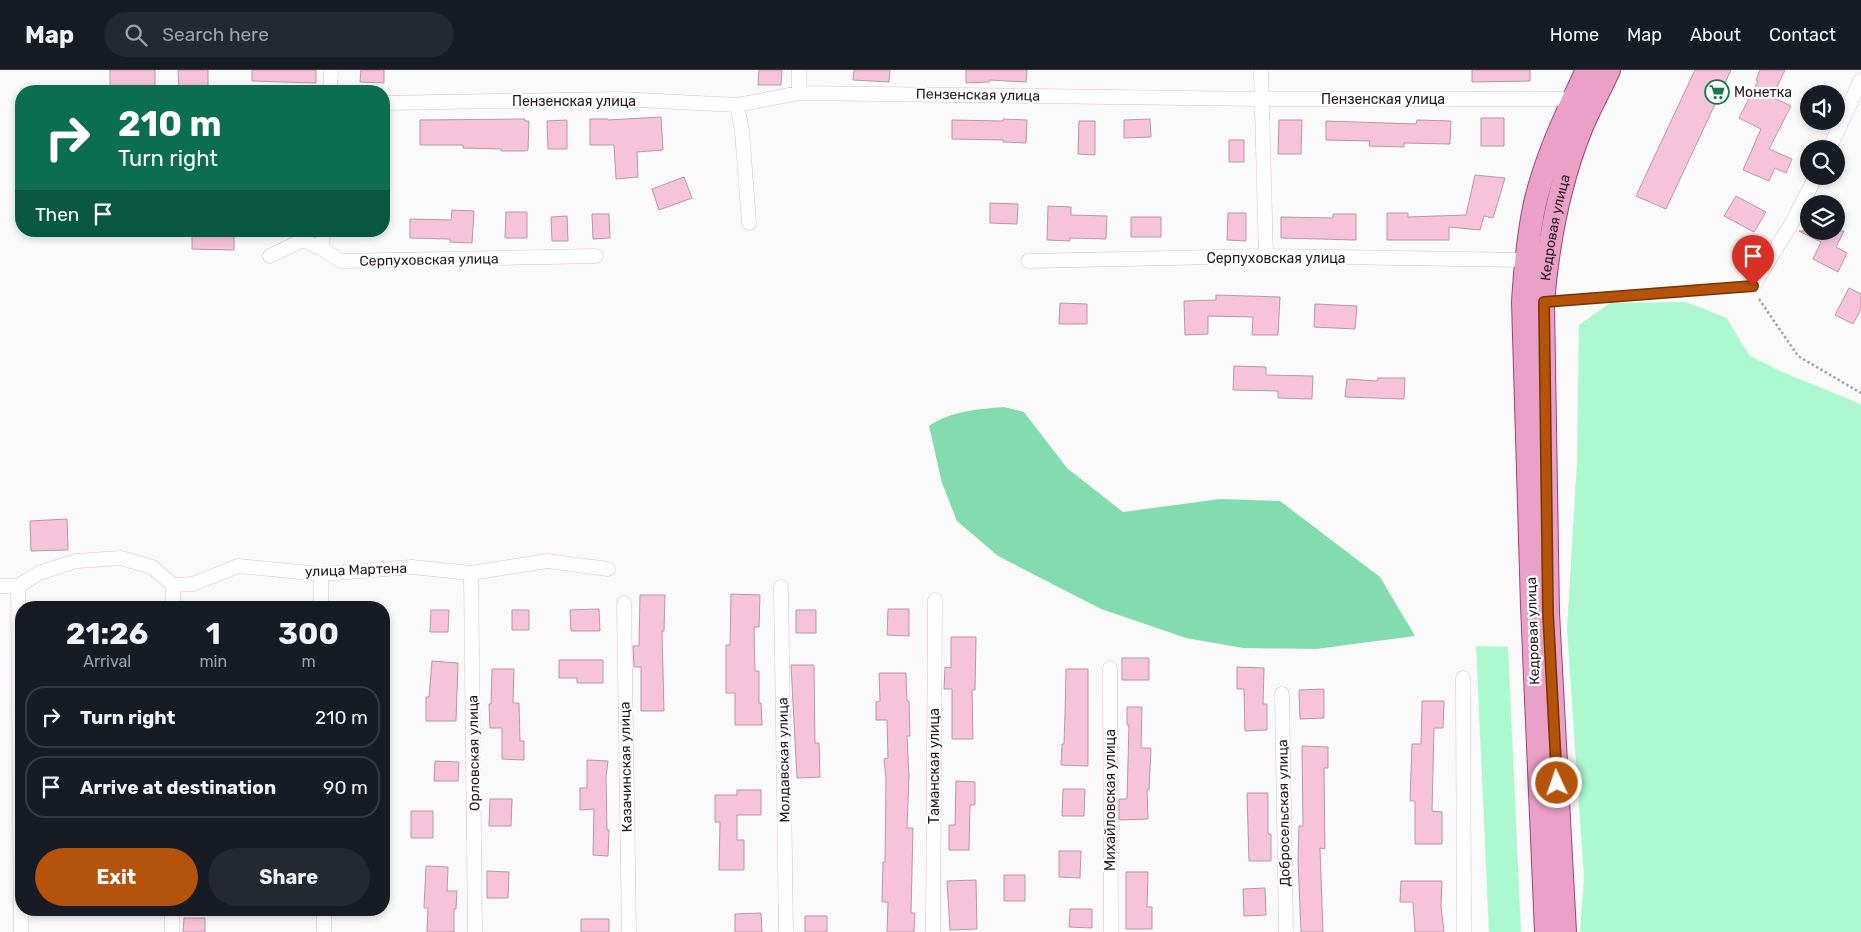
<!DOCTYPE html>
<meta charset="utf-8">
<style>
body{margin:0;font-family:Rubik,sans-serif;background:#242831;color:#f1f3f6;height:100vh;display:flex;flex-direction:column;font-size:19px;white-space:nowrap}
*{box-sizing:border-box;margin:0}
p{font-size:16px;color:#9ea1a6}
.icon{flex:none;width:28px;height:28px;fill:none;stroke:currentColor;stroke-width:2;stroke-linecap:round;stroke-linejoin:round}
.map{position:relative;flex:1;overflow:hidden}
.sheet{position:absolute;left:15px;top:531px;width:375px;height:315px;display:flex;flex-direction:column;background:#171b24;border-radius:20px;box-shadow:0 2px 8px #0003}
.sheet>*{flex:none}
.banner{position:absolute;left:15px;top:15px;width:375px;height:152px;border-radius:20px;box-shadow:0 2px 8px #0003;background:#0b6e4f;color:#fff;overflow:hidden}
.tools{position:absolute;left:1800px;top:15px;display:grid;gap:10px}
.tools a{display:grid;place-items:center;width:45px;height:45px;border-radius:50%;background:#171b24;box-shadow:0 2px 8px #0003;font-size:25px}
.pin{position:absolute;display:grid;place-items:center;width:42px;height:42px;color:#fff;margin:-51px -21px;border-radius:50% 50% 50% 0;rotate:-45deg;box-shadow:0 0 5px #0007}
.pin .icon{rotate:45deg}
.me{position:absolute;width:55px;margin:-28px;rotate:357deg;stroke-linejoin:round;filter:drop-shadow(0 0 4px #0008)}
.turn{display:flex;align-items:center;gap:18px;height:105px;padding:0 20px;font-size:22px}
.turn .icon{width:65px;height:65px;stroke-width:2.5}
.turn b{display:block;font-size:35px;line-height:42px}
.then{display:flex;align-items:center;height:48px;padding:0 20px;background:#0003;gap:10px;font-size:19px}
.eta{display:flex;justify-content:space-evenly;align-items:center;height:85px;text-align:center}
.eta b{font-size:30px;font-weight:700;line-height:35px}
.button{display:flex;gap:10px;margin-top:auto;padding:10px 20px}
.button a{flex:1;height:58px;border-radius:30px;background:#b45309;color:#fff;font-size:20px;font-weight:700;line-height:58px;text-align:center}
.button a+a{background:#242831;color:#f1f3f6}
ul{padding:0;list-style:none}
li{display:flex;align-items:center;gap:15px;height:62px;margin:0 10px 8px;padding:0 10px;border:2px solid #363941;border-radius:20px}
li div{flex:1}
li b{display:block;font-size:19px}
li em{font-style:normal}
header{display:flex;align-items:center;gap:30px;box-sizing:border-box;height:70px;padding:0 25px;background:#171b24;border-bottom:1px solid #363941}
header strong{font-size:24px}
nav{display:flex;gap:28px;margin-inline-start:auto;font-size:18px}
.search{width:350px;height:45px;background:#242831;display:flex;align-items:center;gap:12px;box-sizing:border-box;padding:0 18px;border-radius:28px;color:#9ea1a6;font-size:19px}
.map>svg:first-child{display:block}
.green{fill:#acf9cf}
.water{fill:#82dcad}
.building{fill:#f7c3db;stroke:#ba97a7}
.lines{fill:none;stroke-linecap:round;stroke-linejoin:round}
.service-casing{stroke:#e2bece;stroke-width:8}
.minor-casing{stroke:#e2bece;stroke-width:15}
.primary-casing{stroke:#9c4674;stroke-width:24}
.path{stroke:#a6a1a4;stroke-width:2.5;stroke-dasharray:2.5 2.5;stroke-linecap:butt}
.service{stroke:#fff;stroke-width:7}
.minor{stroke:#fff;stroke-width:14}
.primary{stroke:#eba0c8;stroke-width:22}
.route-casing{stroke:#753606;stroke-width:12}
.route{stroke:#b45309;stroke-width:9}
.labels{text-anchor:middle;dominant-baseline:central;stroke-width:4.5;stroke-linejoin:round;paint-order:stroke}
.poi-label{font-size:14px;fill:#24171d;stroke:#fff;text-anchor:start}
.street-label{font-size:14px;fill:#24171d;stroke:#fff}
</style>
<header>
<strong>Map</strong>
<div class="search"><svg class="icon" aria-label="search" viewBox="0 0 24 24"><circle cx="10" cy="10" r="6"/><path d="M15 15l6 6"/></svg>Search here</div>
<nav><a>Home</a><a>Map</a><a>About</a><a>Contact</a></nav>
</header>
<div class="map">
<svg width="1861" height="862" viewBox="0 0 1861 862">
<rect width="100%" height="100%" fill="#fafafa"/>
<!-- green -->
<path class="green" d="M1686,232L1727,248L1742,274L1750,286L1782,302L1861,334V862H1580L1584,808L1567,559L1577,391L1579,255L1610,233Z
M1476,576L1508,577L1521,862H1489Z"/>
<!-- water -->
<path class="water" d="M1004,337L1024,342L1067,398L1123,442L1220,429L1280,431L1380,507L1415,566L1316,579L1243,578L1186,568L1101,539L998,486L957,451L942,413L929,356C951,341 978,339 1004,337Z"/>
<!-- building -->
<path class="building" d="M110,0H155V17L110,16Z
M178,0H208V16H179Z
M252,0H316V13L252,11Z
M361,0H384V13L360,12Z
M759,0H782L781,15H758Z
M854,0H890L889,12L853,10Z
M966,0H1027L1026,12L989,10V12L966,13Z
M1472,0H1530V11L1472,12Z
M1695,0H1731L1666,139L1636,126Z
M1760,0H1785L1772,27L1791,36L1769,79L1792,89L1786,103L1775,98L1769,111L1743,100L1761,59L1739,48L1758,11L1756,10Z
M661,47L663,80L637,82L638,107L616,109L614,75H590V49H608V50Z
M1481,48H1504V76H1481Z
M525,49V51H529L528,80L525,81H501V79L463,78V75H420V50Z
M1003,49L1027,50L1026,73L1003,72V70L952,69V50L1003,51Z
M1150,49L1151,67L1124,68V50Z
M567,50V79H548L547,51Z
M1279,50H1302L1301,84H1278Z
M1417,50L1451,51L1450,74L1404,73V77L1369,76L1370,71L1326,70V51L1416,54Z
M1079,51H1095V85L1078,84Z
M1229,70H1244V92H1229Z
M1475,105L1505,108L1493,148L1484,146L1480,160L1449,157V170H1387V143H1408V147L1466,145Z
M684,107L692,128L659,140L652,119Z
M1736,126L1766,142L1754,162L1724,146Z
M990,133L1018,134L1017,154L990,153Z
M1048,136L1071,137V145L1107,146L1106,169L1070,168V171L1047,170Z
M452,140L474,141L472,173L450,172V169L410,168V149L451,150Z
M506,142H527V168H505Z
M1228,143H1246V171L1227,170Z
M592,144H609L610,168L593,169Z
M1333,144H1356V170L1281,168V147L1333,148Z
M567,146L568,171H552L551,147Z
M1131,147H1161V167H1131Z
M192,161H234V180L192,179Z
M1799,161H1844L1836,177L1847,183L1838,202L1813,189L1821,172Z
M1849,218L1861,224V239L1853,254L1835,245Z
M1216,225L1280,227L1278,265H1252L1253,247L1208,246V264L1185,265L1184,231L1216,230Z
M1060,233L1087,234V254H1059Z
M1315,234L1357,236L1355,259L1314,257Z
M1234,296L1266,297V305L1313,306L1312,329L1278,328V321L1233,320Z
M1378,308H1405L1404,329L1345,327L1347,309L1377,311Z
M67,449L68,480L31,481L30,451Z
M731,524L760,525L759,557H754L755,601H759V633H761L762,655H735V623H726V575H730Z
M640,525H665L664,561H662L664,641H641V597H634L633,576H639Z
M599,539L600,561H571L570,540Z
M888,539H909V566L887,565Z
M431,540H449L448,562H430Z
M512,540H529V560H512Z
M796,540H816V563H796Z
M951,567H976L975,620H972L973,669H952V619H944L945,597L951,598Z
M1122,588H1149V610H1122Z
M559,590H603V613H577V608H559Z
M432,591L458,593L456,651H426V627H429Z
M791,595H814L815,673H819L820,707L797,708Z
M1237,597L1264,598L1263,634H1267V660L1245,661L1244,619H1237Z
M492,599H514L513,633H519L520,671H524V690L502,689V658H490L489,634H491Z
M1066,599H1088V696L1061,695L1062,674H1064L1065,644Z
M879,603H906L907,631H909L910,666H907L909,707L907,758H913L911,843H915L914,862H887L888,832H882L883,792H885L886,708L884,689L888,688L887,650H876V632L880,631Z
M1324,619V648L1300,649L1299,620Z
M1422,631H1444L1443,658H1434L1432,741L1442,742V774H1415V731H1410L1412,674H1421Z
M1127,637H1142L1141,678H1151L1149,720H1147L1148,749L1119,750V729H1127L1129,655H1127Z
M1302,676L1328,677V698H1324L1325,779L1320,778L1323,862H1301L1298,790L1299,756H1303Z
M587,690L608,691L606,707L607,760H609L608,786L593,785L594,739L580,740V718H587Z
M435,691L459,692L458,711H434Z
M956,711L975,712V735H970L969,780H949V755H955Z
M1063,719H1085L1084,746H1062Z
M737,720H761V745H737V770H744V800H719L720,752H715V725H737Z
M1247,723H1268V764H1271V791H1249Z
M490,729H512L511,756H489Z
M411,741H433V768H411Z
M1059,781H1081L1080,808L1059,807Z
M426,796L448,797L447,821H457L456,839H454V862H427L428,838H424Z
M487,801L509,802L508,828H487Z
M1126,802H1148L1147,837H1152V859H1126Z
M1004,805H1025V831H1004Z
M976,810L977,859L950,860L947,811Z
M1401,811H1442L1441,836L1444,862H1415L1413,832H1400Z
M1265,818L1266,845L1244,846L1243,819Z
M1070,839H1092V858L1069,857Z
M761,843L762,862H735V844Z
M805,846H827V862H805Z
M184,848H205V862H183Z
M581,849H609V862H581Z"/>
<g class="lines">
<!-- service casing -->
<g class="service-casing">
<path id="service" d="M1546,232L1753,216"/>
</g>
<!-- minor casing -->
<g class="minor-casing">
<path id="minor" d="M1261,0L1266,186
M330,21L331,0
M799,23V0
M384,33L618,29L737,35L799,23L1261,29H1573
M737,35L742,61L749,153
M1829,79L1861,10
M322,179L323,161
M270,186L303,170L322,179L341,191L596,186
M1028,191L1266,186L1525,190
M1753,216L1793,151L1816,106
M471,503L475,862
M321,504V538
M0,516H18L39,503L76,491L121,488L152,497L173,515L193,514L238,496L321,504L412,497L471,503L547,491L608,499
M18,516L21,862
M781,517L786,862
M624,533L629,862
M173,538V515
M1110,598L1111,862
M1463,608L1464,862
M1282,624L1286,862
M324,840V862
M172,862V840
M933,862L935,530"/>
</g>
<!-- primary casing -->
<g class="primary-casing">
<g id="primary">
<path d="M1546,862L1532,536L1523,232C1525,198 1528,166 1535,133C1546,86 1567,43 1587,0"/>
<path id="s1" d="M1565,862L1548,543L1543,232C1548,173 1559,114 1581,59C1589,39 1600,20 1609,0"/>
</g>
</g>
<!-- path -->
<path class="path" d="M1759,229L1798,286L1861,323"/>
<!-- service -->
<use href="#service" class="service"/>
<!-- minor -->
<use href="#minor" class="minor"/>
<!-- primary -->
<use href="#primary" class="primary"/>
</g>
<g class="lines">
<!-- route casing -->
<g class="route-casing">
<path id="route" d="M1557,713L1548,543L1544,232L1753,216"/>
</g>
<!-- route -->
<use href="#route" class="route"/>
</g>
<!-- icons -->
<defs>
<g id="supermarket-ring" transform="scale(1.25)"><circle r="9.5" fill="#fff" stroke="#167950" stroke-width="1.5"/><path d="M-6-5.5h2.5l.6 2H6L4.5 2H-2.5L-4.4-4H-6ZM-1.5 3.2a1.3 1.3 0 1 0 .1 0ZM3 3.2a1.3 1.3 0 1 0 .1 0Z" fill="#167950"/></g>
</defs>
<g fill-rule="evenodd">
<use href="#supermarket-ring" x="1717" y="22"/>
</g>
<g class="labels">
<!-- poi labels -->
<g class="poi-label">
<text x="1734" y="22">Монетка</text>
</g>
<!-- street labels -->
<g class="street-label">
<text transform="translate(978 25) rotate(1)">Пензенская улица</text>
<text x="1383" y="29">Пензенская улица</text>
<text x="574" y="31">Пензенская улица</text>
<text stroke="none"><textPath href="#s1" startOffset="706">Кедровая улица</textPath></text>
<text x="1276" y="188">Серпуховская улица</text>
<text transform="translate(429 190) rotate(-1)">Серпуховская улица</text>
<text transform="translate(356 500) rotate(-2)">улица Мартена</text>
<text transform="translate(1533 561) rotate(-92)">Кедровая улица</text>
<text transform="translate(474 683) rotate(-91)">Орловская улица</text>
<text transform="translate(784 690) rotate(-91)">Молдавская улица</text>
<text transform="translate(934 696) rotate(-90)">Таманская улица</text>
<text transform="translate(626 697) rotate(-91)">Казачинская улица</text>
<text transform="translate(1110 730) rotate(-90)">Михайловская улица</text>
<text transform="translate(1284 743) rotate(-91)">Добросельская улица</text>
</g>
</g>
</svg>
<div class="tools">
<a><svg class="icon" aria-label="sound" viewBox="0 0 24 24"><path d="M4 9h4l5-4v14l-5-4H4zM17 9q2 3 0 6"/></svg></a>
<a><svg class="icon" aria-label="search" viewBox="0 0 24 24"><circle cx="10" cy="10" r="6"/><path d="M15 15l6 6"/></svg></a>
<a><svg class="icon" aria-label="layers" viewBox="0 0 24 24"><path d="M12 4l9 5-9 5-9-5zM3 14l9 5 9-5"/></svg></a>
</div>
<div class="pin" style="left:1753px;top:216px;background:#d93025"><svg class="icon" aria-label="arrive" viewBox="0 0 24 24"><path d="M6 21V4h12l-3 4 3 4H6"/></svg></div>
<svg class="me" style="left:1557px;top:713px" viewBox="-20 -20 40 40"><circle r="17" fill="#b45309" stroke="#fff" stroke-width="3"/><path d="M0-11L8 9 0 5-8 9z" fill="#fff"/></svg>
<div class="banner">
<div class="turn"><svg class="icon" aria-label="right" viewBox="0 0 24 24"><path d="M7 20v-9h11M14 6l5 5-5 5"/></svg><div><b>210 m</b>Turn right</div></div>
<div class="then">Then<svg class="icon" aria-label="arrive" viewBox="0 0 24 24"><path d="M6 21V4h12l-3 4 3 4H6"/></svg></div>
</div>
<section class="sheet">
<div class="eta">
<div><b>21:26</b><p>Arrival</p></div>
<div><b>1</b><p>min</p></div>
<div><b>300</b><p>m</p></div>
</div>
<ul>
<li><svg class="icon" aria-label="right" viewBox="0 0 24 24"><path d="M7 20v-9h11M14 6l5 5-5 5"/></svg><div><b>Turn right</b></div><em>210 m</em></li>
<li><svg class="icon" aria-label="arrive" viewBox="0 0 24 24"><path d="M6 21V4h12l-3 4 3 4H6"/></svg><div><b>Arrive at destination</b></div><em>90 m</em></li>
</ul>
<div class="button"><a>Exit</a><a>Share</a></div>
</section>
</div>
